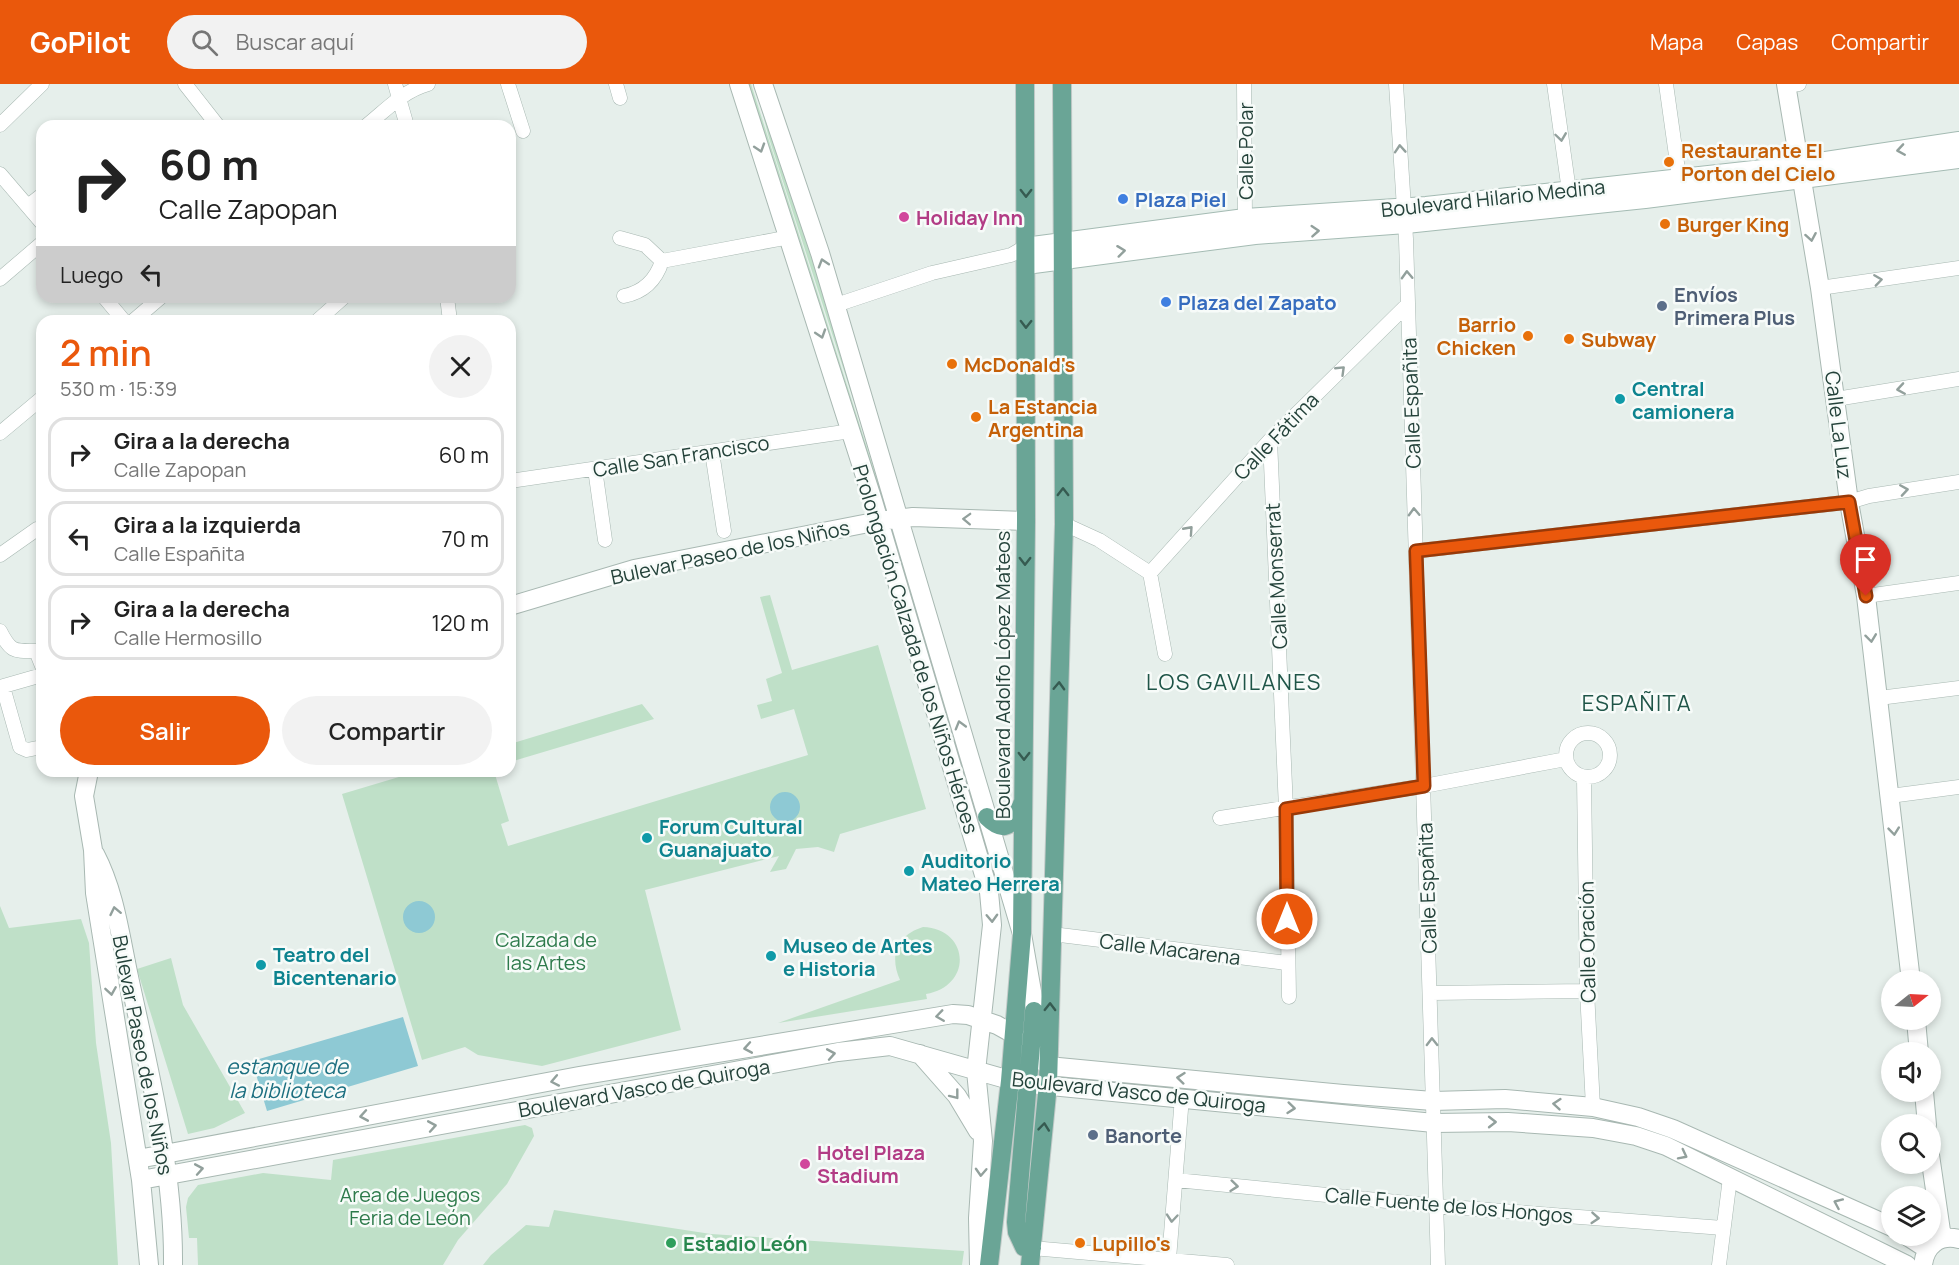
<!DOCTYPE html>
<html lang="es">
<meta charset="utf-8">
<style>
body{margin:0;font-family:Manrope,sans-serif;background:#f2f2f2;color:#222;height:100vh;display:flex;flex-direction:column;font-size:22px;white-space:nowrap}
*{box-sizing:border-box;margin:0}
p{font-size:20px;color:#767676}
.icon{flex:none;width:33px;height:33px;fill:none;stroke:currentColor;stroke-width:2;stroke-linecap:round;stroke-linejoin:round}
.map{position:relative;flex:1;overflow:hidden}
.sheet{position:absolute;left:36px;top:231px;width:480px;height:462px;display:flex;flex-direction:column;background:#fff;border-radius:18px;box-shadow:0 3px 9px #0003}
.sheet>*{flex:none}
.guide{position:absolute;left:36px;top:36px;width:480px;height:183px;border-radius:18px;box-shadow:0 3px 9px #0003;background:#fff;color:#222;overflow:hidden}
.needle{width:39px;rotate:72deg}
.buttons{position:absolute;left:1881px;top:886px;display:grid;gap:12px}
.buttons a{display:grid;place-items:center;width:60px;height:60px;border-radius:50%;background:#fff;box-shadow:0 3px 9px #0003;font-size:30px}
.pin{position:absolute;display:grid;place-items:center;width:51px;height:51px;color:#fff;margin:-62px -26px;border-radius:50% 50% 50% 0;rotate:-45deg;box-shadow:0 0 6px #0007}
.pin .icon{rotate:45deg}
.me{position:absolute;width:66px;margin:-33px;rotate:0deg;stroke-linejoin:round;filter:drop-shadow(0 0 4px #0008)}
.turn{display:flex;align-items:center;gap:21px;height:126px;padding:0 24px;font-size:27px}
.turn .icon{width:78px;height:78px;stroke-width:2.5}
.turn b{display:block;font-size:42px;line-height:51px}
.then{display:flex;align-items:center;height:57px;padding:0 24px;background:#0003;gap:12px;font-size:22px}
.round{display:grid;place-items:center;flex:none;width:63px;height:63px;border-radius:32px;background:#f2f2f2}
.summary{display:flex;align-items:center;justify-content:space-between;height:102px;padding:0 24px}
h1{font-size:36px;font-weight:600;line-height:45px;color:#ea580c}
.button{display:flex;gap:12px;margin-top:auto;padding:12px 24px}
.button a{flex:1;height:69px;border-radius:36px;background:#ea580c;color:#fff;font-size:24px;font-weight:600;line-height:69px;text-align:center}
.button a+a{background:#f2f2f2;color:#222}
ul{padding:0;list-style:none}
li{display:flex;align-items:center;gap:18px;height:75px;margin:0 12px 9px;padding:0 12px;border:3px solid #e0e0e0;border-radius:18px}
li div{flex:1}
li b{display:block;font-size:22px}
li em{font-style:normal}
header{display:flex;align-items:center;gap:36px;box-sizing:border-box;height:84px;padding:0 30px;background:#ea580c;color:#fff}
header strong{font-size:28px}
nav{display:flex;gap:33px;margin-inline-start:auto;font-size:21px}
.search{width:420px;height:54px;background:#f2f2f2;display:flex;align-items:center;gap:15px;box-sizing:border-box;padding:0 21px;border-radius:33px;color:#767676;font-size:22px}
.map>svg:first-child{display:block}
.green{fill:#bfe0c8}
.water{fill:#8ec9d4}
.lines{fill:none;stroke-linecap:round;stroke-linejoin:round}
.minor-casing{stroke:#a8b8b2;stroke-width:15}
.tertiary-casing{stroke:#a8b8b2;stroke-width:20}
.secondary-casing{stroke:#a4bbb3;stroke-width:20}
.primary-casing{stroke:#c2cac8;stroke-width:20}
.minor{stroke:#fff;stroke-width:14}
.tertiary{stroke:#fff;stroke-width:18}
.secondary{stroke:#fff;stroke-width:18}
.primary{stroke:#6aa596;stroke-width:18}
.oneway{stroke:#92a09c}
.oneway2{stroke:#365b51}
.route-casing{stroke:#983908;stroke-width:15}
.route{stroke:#ea580c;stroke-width:10}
.food-dot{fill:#e8710a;stroke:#f7fbf9;stroke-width:2}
.shop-dot{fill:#3f7fe0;stroke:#f7fbf9;stroke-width:2}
.hotel-dot{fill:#d1479c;stroke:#f7fbf9;stroke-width:2}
.service-dot{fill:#5c6f8a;stroke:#f7fbf9;stroke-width:2}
.culture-dot{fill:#0f9aa8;stroke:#f7fbf9;stroke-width:2}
.leisure-dot{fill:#2e9e5b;stroke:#f7fbf9;stroke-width:2}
.labels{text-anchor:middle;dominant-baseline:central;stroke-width:5;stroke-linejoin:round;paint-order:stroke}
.food-label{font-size:20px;font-weight:bold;fill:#c56008;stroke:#f7fbf9;text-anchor:start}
.street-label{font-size:20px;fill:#24423a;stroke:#f7fbf9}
.shop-label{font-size:20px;font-weight:bold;fill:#366cbe;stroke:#f7fbf9;text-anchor:start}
.hotel-label{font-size:20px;font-weight:bold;fill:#b23c85;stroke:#f7fbf9;text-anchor:start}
.service-label{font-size:20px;font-weight:bold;fill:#4e5e75;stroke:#f7fbf9;text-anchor:start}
.culture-label{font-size:20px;font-weight:bold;fill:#0d838f;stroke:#f7fbf9;text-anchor:start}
.park-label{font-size:20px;fill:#2d7a4b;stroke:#f7fbf9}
.leisure-label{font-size:20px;font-weight:bold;fill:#27864d;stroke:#f7fbf9;text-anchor:start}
.water-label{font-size:21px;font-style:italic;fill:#1c6f80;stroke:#f7fbf9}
.quarter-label{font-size:22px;letter-spacing:1.5px;fill:#1f5548;stroke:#f7fbf9}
</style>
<header>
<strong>GoPilot</strong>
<div class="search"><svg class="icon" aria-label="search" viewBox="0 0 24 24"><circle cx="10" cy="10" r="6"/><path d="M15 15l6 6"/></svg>Buscar aquí</div>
<nav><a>Mapa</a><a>Capas</a><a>Compartir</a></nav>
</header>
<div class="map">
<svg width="1959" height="1181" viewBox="0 0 1959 1181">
<rect width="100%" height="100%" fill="#e6efeb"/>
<!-- green -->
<path class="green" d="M745,0H751L891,439L971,701L790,153Z
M755,0H765L904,473L769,54Z
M770,511L792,586L878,561L926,725L840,750L834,768L818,763L796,765L786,785L770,788L779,772L645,806L681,946L542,982L478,971L465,963L422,976L342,710L419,687H494L509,737L501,740L508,762L808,671L794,625L761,635L757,621L772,617L766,595L782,589L760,513Z
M642,620L654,635L510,678V660Z
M0,822L9,844L81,835L89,859L96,959L111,1059L118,1181H0Z
M923,843C970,845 973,902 926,910L927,915L778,939L900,896C889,872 897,851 923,843Z
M171,874L183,921L245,1029L214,1044L188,1050L137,885Z
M525,1041L532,1044L534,1052L507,1100L458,1156L443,1181H198L197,1154H189L186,1123L188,1114L198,1101L263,1089L331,1096L333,1076Z
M554,1126L711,1150L964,1167L962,1181H483L491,1171L526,1141L549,1143Z"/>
<!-- water -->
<path class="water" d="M770 723a15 15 0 1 1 30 0a15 15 0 1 1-30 0Z
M403 833a16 16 0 1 1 32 0a16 16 0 1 1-32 0Z
M403,933L418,982L267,1027L252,977Z"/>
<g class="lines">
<!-- minor casing -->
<g class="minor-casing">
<path id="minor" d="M185,0L218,42
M395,0L407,42
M508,0L523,47
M616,0L620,14
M1244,0L1245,134
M1396,0L1406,155L1438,1181
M1554,0L1569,107
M1666,0L1679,93
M1786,2L1799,0
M0,41L42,0
M366,42C386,26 403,7 428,0
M0,90L42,139
M28,122L42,111
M620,154L645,161L662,177
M662,177L790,153
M0,195L42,159
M1820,204L1959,184
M624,212C644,208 656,196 662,177
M104,213L124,237
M447,213L450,237
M836,221L932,189L1011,171L1025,163
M133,237L161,213
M317,237L344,213
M1836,315L1959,295
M0,349L42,314
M1270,356L1286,725L1289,913
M712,368L724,447
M595,385L605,456
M510,397L851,347
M1064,440L1099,456L1150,489
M1416,467L1849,418L1869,412L1959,398
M0,471L37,445
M1150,489L1270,356L1408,220
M1150,489L1165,570
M1866,512L1959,499
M0,547C11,569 15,567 36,567L42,582
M0,603L42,591
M3,603L20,663L27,666L42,663
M1879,614L1959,604
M1566 671a22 22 0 1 1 44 0a22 22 0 1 1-44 0Z
M1584,694L1587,907L1593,1023
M1890,712L1959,703
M1220,734L1424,702L1566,675
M1052,850L1287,879
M1431,909L1587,907
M1176,1096L1437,1122L1723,1144
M1032,1164L1227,1181
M1169,1175L1182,1013
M1719,1181L1730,1094"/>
</g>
<!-- tertiary casing -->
<g class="tertiary-casing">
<path id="tertiary" d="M739,0L873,417L989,808L992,841L976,987L983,1057L978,1134L979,1181
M763,0L820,169L1022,850L1038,942
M1786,0L1820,204L1849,418L1866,512L1911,897
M510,522L634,485L879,437L913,433L1026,437
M89,687L84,712L93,766L95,809L141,1096L149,1181
M95,770C115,808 120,851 129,893C149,987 174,1085 173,1181
M1916,936L1919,969
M920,970L957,1012L978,1047
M1924,1008L1927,1041
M1930,1071L1942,1154
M138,1075L579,992L953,930L968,931L997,941L1015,951L1048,982L1343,1010L1433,1017L1505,1015L1593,1023L1638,1033L1673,1045L1892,1143
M141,1096L838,968L890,962L1020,999L1434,1039L1508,1038L1593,1044L1636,1052L1666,1062L1907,1181
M1907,1152L1927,1165
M1923,1181C1925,1162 1939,1150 1959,1155"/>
</g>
<!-- secondary casing -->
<g class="secondary-casing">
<path id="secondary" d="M1025,163L1245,134L1426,122L1799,81L1959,57
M1026,181L1255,151L1406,140L1645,115L1959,75"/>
</g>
<!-- primary casing -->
<g class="primary-casing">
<path id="primary" d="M987,733C1007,753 1015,736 1023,718
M1032,1164L1024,1163L1017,1148L1016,1138L1034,927
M989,1181L1010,997L1022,850L1026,437L1025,0
M1030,1181L1048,1000L1064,440L1062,0"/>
</g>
<!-- minor -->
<use href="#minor" class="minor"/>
<!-- tertiary -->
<use href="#tertiary" class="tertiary"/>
<!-- secondary -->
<use href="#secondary" class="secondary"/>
<!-- primary -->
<use href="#primary" class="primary"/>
</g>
<!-- one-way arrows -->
<defs><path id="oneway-chevron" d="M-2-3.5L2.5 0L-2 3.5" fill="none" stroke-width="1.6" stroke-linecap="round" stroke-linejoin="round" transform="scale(1.5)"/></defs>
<g class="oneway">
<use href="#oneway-chevron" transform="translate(1561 53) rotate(82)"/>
<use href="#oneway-chevron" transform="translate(760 64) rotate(72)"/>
<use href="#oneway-chevron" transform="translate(1400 65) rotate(-94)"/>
<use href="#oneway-chevron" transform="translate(1901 66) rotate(171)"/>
<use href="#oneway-chevron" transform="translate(1315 147) rotate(-4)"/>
<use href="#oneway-chevron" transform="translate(1811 153) rotate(80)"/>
<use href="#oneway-chevron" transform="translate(1121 167) rotate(-7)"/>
<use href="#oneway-chevron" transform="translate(823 179) rotate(-107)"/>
<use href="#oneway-chevron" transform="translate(1407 191) rotate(-92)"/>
<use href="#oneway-chevron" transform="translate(1878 196) rotate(-8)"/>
<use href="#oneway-chevron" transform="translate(821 250) rotate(72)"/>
<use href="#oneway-chevron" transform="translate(1341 286) rotate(-44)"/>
<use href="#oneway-chevron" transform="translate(1901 305) rotate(171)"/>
<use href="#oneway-chevron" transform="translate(1904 406) rotate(-9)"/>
<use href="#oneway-chevron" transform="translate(1414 428) rotate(-92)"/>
<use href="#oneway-chevron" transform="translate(967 435) rotate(-178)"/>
<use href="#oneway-chevron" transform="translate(1189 446) rotate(-48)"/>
<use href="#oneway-chevron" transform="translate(1871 554) rotate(83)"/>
<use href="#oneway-chevron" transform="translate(960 641) rotate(-106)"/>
<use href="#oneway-chevron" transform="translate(1894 747) rotate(84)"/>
<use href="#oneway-chevron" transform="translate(115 827) rotate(-102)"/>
<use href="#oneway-chevron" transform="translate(992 834) rotate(88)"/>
<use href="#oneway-chevron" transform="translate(111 907) rotate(81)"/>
<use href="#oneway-chevron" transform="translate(940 932) rotate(172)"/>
<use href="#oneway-chevron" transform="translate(1432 958) rotate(-91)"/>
<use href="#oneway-chevron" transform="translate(748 964) rotate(170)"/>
<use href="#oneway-chevron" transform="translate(831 970) rotate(-10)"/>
<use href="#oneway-chevron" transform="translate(1181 994) rotate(-174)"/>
<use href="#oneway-chevron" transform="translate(555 997) rotate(169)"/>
<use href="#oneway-chevron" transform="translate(955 1011) rotate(52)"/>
<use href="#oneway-chevron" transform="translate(1557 1020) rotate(-175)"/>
<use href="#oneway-chevron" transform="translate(1291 1024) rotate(6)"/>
<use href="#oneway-chevron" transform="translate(364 1032) rotate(170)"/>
<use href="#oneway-chevron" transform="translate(1492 1038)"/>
<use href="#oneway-chevron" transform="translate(432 1042) rotate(-10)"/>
<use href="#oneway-chevron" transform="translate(1683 1071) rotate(27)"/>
<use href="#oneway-chevron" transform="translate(199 1085) rotate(-10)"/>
<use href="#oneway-chevron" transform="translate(981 1088) rotate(93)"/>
<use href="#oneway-chevron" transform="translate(1234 1102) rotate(6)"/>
<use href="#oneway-chevron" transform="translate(1838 1119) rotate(-156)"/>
<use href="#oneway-chevron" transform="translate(1172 1134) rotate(95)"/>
<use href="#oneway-chevron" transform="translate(1595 1134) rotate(4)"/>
</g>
<g class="oneway2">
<use href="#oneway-chevron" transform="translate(1026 109) rotate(90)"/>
<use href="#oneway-chevron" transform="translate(1026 240) rotate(91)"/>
<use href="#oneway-chevron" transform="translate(1063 408) rotate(-90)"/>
<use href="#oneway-chevron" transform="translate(1025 477) rotate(90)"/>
<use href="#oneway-chevron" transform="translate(1059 602) rotate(-88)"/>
<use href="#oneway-chevron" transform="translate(1024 672) rotate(90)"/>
<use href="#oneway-chevron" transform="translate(1050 923) rotate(-89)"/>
<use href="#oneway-chevron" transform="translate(1044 1043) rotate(-84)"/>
</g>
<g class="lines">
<!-- route casing -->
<g class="route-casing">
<path id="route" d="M1287,835L1286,725L1424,702L1416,467L1849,418L1866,512"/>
</g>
<!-- route -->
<use href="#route" class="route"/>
</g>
<!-- markers -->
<g class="food-dot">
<circle cx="1669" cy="78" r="6"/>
<circle cx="1665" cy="140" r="6"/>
<circle cx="1528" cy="252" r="6"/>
<circle cx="1569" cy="255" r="6"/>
<circle cx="952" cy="280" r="6"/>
<circle cx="976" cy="333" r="6"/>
<circle cx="1080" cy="1159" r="6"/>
</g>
<g class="shop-dot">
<circle cx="1123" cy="115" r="6"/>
<circle cx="1166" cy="218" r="6"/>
</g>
<g class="hotel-dot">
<circle cx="904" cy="133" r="6"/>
<circle cx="805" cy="1080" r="6"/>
</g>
<g class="service-dot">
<circle cx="1662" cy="222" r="6"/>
<circle cx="1093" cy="1051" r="6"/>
</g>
<g class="culture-dot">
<circle cx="1620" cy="315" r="6"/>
<circle cx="647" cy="754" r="6"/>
<circle cx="909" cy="787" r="6"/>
<circle cx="771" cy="872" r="6"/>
<circle cx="261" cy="881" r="6"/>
</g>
<circle class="leisure-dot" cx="671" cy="1159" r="6"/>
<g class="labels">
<!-- food labels -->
<g class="food-label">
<text x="1681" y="66">Restaurante El<tspan x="1681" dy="23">Porton del Cielo</tspan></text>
<text x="1677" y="140">Burger King</text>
<text x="1516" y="240" text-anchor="end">Barrio<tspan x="1516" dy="23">Chicken</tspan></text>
<text x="1581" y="255">Subway</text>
<text x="964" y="280">McDonald's</text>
<text x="988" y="322">La Estancia<tspan x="988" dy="23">Argentina</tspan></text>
<text x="1092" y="1159">Lupillo's</text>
</g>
<!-- street labels -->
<g class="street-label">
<text transform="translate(1245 67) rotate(-90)">Calle Polar</text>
<text transform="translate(1493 114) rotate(-6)">Boulevard Hilario Medina</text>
<text transform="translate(1411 319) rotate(-92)">Calle Españita</text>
<text transform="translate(1839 341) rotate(83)">Calle La Luz</text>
<text transform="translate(1276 352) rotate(-46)">Calle Fátima</text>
<text transform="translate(681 372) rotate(-9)">Calle San Francisco</text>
<text transform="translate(730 468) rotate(-12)">Bulevar Paseo de los Niños</text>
<text transform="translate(1276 492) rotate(-93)">Calle Monserrat</text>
<text transform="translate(916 565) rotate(73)">Prolongación Calzada de los Niños Héroes</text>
<text transform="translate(1002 591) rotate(-90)">Boulevard Adolfo López Mateos</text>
<text transform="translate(1427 804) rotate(-92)">Calle Españita</text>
<text transform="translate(1587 858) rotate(-91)">Calle Oración</text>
<text transform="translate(1170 865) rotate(7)">Calle Macarena</text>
<text transform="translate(143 971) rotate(79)">Bulevar Paseo de los Niños</text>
<text transform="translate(644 1004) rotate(-10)">Boulevard Vasco de Quiroga</text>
<text transform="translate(1139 1008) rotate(6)">Boulevard Vasco de Quiroga</text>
<text transform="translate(1449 1121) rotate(5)">Calle Fuente de los Hongos</text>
</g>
<!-- shop labels -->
<g class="shop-label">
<text x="1135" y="115">Plaza Piel</text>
<text x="1178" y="218">Plaza del Zapato</text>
</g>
<!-- hotel labels -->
<g class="hotel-label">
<text x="916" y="133">Holiday Inn</text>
<text x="817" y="1068">Hotel Plaza<tspan x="817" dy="23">Stadium</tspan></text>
</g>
<!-- service labels -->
<g class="service-label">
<text x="1674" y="210">Envíos<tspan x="1674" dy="23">Primera Plus</tspan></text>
<text x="1105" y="1051">Banorte</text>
</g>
<!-- culture labels -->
<g class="culture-label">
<text x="1632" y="304">Central<tspan x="1632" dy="23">camionera</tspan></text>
<text x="659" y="742">Forum Cultural<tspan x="659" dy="23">Guanajuato</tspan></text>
<text x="921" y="776">Auditorio<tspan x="921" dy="23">Mateo Herrera</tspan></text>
<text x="783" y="861">Museo de Artes<tspan x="783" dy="23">e Historia</tspan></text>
<text x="273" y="870">Teatro del<tspan x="273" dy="23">Bicentenario</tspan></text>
</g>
<!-- park labels -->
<g class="park-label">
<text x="546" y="855">Calzada de<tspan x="546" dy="23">las Artes</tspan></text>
<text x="410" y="1110">Area de Juegos<tspan x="410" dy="23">Feria de León</tspan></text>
</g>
<!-- leisure labels -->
<g class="leisure-label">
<text x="683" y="1159">Estadio León</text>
</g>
<!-- water labels -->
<g class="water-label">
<text x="287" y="982">estanque de<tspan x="287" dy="24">la biblioteca</tspan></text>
</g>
<!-- quarter labels -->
<g class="quarter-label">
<text x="1234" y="598">LOS GAVILANES</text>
<text x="1637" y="619">ESPAÑITA</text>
</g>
</g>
</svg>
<div class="buttons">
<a><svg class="needle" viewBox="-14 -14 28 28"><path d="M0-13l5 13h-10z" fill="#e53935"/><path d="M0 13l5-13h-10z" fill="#767676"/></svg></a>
<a><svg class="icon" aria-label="sound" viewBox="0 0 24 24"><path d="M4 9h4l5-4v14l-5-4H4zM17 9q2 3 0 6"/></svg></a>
<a><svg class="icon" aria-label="search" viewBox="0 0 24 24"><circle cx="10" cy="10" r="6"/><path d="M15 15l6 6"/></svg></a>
<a><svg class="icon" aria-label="layers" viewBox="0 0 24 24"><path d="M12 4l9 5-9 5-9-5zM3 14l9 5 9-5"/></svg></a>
</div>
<div class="pin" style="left:1866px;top:512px;background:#d93025"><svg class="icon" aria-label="arrive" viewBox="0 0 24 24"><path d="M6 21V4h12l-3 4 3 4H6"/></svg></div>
<svg class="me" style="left:1287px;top:835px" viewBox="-20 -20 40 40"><circle r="17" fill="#ea580c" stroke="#fff" stroke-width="3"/><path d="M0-11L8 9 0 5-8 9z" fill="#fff"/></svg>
<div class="guide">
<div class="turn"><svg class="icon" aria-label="right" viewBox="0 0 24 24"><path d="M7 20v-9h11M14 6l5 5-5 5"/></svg><div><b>60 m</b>Calle Zapopan</div></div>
<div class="then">Luego<svg class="icon" aria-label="left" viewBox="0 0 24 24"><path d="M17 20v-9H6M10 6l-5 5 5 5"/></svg></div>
</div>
<section class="sheet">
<div class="summary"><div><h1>2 min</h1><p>530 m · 15:39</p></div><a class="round"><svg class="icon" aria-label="close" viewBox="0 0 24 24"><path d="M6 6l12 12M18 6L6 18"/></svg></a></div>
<ul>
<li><svg class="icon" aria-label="right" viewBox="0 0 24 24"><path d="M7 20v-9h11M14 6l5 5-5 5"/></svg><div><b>Gira a la derecha</b><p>Calle Zapopan</p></div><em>60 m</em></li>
<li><svg class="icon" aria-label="left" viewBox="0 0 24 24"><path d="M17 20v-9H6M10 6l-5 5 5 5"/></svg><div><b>Gira a la izquierda</b><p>Calle Españita</p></div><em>70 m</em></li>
<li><svg class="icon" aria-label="right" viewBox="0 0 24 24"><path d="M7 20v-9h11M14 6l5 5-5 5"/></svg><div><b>Gira a la derecha</b><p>Calle Hermosillo</p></div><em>120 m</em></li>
</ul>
<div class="button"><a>Salir</a><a>Compartir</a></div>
</section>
</div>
